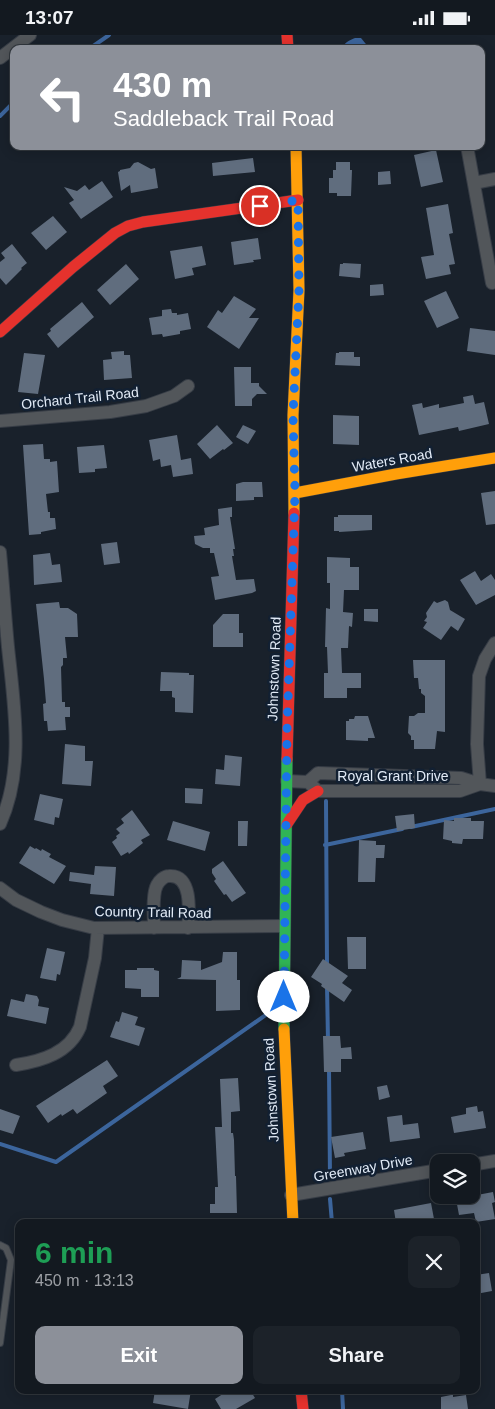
<!DOCTYPE html>
<meta charset="utf-8">
<style>
body{margin:0;font-family:Arial,sans-serif;background:#1c2229;color:#f1f3f6;height:100vh;display:flex;flex-direction:column;font-size:19px;white-space:nowrap}
*{box-sizing:border-box;margin:0}
p{font-size:16px;color:#9da0a5}
.icon{flex:none;width:28px;height:28px;fill:none;stroke:currentColor;stroke-width:2;stroke-linecap:round;stroke-linejoin:round}
.map{position:relative;flex:1;overflow:hidden}
.panel{position:absolute;left:15px;top:1184px;width:465px;height:175px;display:flex;flex-direction:column;background:#131920;border-radius:10px;box-shadow:0 2px 12px #0003,0 0 0 1px #32383e}
.panel>*{flex:none}
.banner{position:absolute;left:10px;top:10px;width:475px;height:105px;border-radius:10px;box-shadow:0 2px 12px #0003,0 0 0 1px #32383e;background:#8c9099;color:#fff;overflow:hidden}
.tools{position:absolute;left:430px;top:1119px;display:grid;gap:10px}
.tools a{display:grid;place-items:center;width:50px;height:50px;border-radius:10px;background:#131920;box-shadow:0 2px 12px #0003,0 0 0 1px #32383e;font-size:25px}
.pin{position:absolute;display:grid;place-items:center;width:42px;height:42px;color:#fff;margin:-21px;border:2px solid #fff;border-radius:50%;box-shadow:0 1px 5px #0007}
.me{position:absolute;width:55px;margin:-28px;rotate:0deg;stroke-linejoin:round;filter:drop-shadow(0 0 4px #0008)}
.turn{display:flex;align-items:center;gap:18px;height:105px;padding:0 20px;font-size:22px}
.turn .icon{width:65px;height:65px;stroke-width:2.5}
.turn b{display:block;font-size:35px;line-height:42px}
.round{display:grid;place-items:center;flex:none;width:52px;height:52px;border-radius:10px;background:#1c2229}
.head{display:flex;align-items:center;justify-content:space-between;height:85px;padding:0 20px}
h1{font-size:30px;font-weight:700;line-height:38px;color:#1e9e55}
.primary-button{display:flex;gap:10px;margin-top:auto;padding:10px 20px}
.primary-button a{flex:1;height:58px;border-radius:10px;background:#8c9099;color:#fff;font-size:20px;font-weight:700;line-height:58px;text-align:center}
.primary-button a+a{background:#1c2229;color:#f1f3f6}
.status{display:flex;justify-content:space-between;align-items:center;height:35px;padding:0 25px;background:#131920;direction:ltr}
.status svg{height:14px;fill:currentColor}
.map>svg:first-child{display:block}
.water{fill:#3c659c}
.lines{fill:none;stroke-linecap:round;stroke-linejoin:round}
.stream{stroke:#3c659c;stroke-width:4}
.building{fill:#606d7e}
.lane-casing{stroke:#373d46;stroke-width:8}
.street-casing{stroke:#373d46;stroke-width:14}
.fast-casing{stroke:#373d46;stroke-width:12}
.slow-casing{stroke:#373d46;stroke-width:12}
.jam-casing{stroke:#373d46;stroke-width:12}
.lane{stroke:#52565a;stroke-width:6}
.street{stroke:#52565a;stroke-width:12}
.fast{stroke:#30b455;stroke-width:11}
.slow{stroke:#ff9f0a;stroke-width:11}
.jam{stroke:#e5322d;stroke-width:11}
.route{stroke:#1a73e8;stroke-width:9;stroke-dasharray:0 16.2}
.labels{text-anchor:middle;dominant-baseline:central;stroke-width:5;stroke-linejoin:round;paint-order:stroke}
.street-label{font-size:14px;fill:#e2ebf7;stroke:#122032}
</style>
<div class="status"><b>13:07</b><svg viewBox="0 0 49 12"><path d="M0 12V9h3v3zM5 12V6h3v6zM10 12V3h3v9zM15 12V0h3v12zM26 1h20v11H26zM47 4h2v5h-2z"/></svg></div>
<div class="map">
<svg width="495" height="1374" viewBox="0 0 495 1374">
<rect width="100%" height="100%" fill="#19212b"/>
<!-- water -->
<path class="water" d="M355,3H361L370,14H342C343,8 350,5 355,3Z"/>
<g class="lines">
<!-- stream -->
<path class="stream" d="M89,14L109,0
M0,81L14,67
M326,766L327,931
M411,792L495,774
M325,810L402,794
M327,950L328,1006
M329,1033L330,1143
M0,1109L56,1127L270,977
M330,1164L332,1188
M342,1355L343,1374"/>
</g>
<!-- building -->
<path class="building" d="M436,115L443,147L421,152L414,120Z
M253,123L255,137L213,141L212,128Z
M138,127L151,134L155,133L158,153L131,158L130,150L121,156L118,137L120,136V135L130,133L134,128Z
M336,127H350V135H352L351,161H337V158H329V143H333V135H336Z
M390,136L391,149L378,150V137Z
M102,146L113,162L81,184L69,168L74,165L64,152L77,156L85,150L89,155Z
M448,169L453,198L449,199L455,229L449,230L451,239L426,244L421,222L434,220L426,173Z
M53,181L67,197L46,215L31,198Z
M258,203L261,224L253,225L254,227L234,230L231,207Z
M12,209L27,228L21,233L22,234L6,250L0,243V227L5,223L1,218Z
M202,211L206,230L192,233L194,240L175,244L170,216Z
M343,228L361,229L360,243L339,241L340,229H343Z
M126,229L139,244L110,270L97,255Z
M383,249L384,260L370,261V250Z
M446,256L459,283L437,293L424,266Z
M234,261L256,274L249,283H259L239,314L207,292L218,275L222,278Z
M82,267L94,282L58,313L47,299L51,296L50,294Z
M171,274L172,278H177V280L188,278L191,294L180,296V299L163,302L162,299L152,300L149,283L162,281V275Z
M470,293L495,296V320L467,316Z
M124,316V320H130L132,343L104,345L103,325L112,324L111,317Z
M339,317H354V322H360V331L335,330L336,318H339Z
M24,318L45,320L38,359L18,357Z
M234,332H251V348H259V351L267,359H257L252,364V371H235Z
M473,360L475,369L484,367L489,389L459,396L458,392L419,400L412,370L422,368L423,373L439,369V373L464,368L463,362Z
M333,380L359,381V410L333,409Z
M217,390L233,408L224,415L223,414L210,424L197,409Z
M243,390L256,396L248,409L236,402Z
M177,400L181,425L191,423L193,439L173,442L171,430L161,432L160,424L153,426L149,405Z
M43,409L44,424H50V427L57,426L59,457L46,459L48,477H50V483H55L56,494L41,497V499L29,500L23,410Z
M104,410L107,433L95,434V437L79,438L77,412Z
M243,447H262L263,462H254V465L236,466V449Z
M495,456V489L486,490L481,458Z
M232,472V482H230L235,514H233L234,521H232L236,545L254,544L256,556L252,558L215,565L211,542L219,541L214,518H210V513H203L195,509L194,501L205,500L204,493L219,490L218,474Z
M338,480H372V495L339,497V496H334V482H338Z
M117,507L120,528L104,530L101,509Z
M50,518L52,530L60,529L62,547L34,550L33,520Z
M327,522L350,523V532H359V555H344L343,577L353,578L352,592L349,591L348,613H341L342,638H361V653H347V663H324V638H328L327,612H325L326,573L330,574V548H327Z
M475,536L481,546L491,539L495,545V560L476,570L460,545Z
M445,565L448,567L450,575L465,584L458,596L451,591L441,605L423,593L427,587L424,586L427,582L426,578L434,566L437,568Z
M59,567L60,573H68L77,579L78,602H65L67,623H63V630L61,632L62,667H65V672H70V682H65L66,695L48,696L47,686H44L43,669L46,668L44,644L36,569Z
M364,574H378V587L364,586Z
M223,579H239V598H243V612H213V590Z
M413,625H445V697L437,696L435,714H414V705H411V701L408,698L409,681H414L418,678H425V661L421,658V654H419L418,643H414Z
M161,637L189,638V640H194L193,678L175,677V663L172,662V656H160Z
M355,681H368L375,703H368V706L346,705V686H349V684H354Z
M65,709L85,711V726H93L91,751L62,749Z
M225,720L242,722L240,751L215,749L216,734L224,735Z
M185,753L203,754L202,769L185,768Z
M40,759L63,764L59,783L55,782L54,790L34,785Z
M132,775L150,800L141,805L143,808L129,819L128,817L121,821L112,807L117,803L116,801L120,798L116,794L124,788L121,784Z
M414,779L415,793L397,796L395,781Z
M454,783H471V786H484L483,804H463L462,809L452,808V806L443,804L444,785L454,786Z
M173,786L210,797L205,816L167,805Z
M238,786H248L247,811H238Z
M359,805L376,806V810H385L384,823H376L375,847H358Z
M30,811L35,814L36,813L41,816L42,814L51,819L49,822L66,831L54,849L19,828Z
M223,826L246,858L232,867L226,859L224,860L214,846L216,844L212,838V834Z
M95,831L116,832L114,861L90,859L91,849L69,846L70,837L94,840Z
M347,902H366V934H348Z
M47,913L65,917L60,940L57,939L56,946L40,943Z
M223,917H237V945H240V975L216,976V945L177,944L181,942L182,925L201,926V935L222,927Z
M323,924L348,941L342,948L352,955L344,967L321,951L322,949L311,942Z
M137,933H154V935L159,936V962H141V954L125,953V935H137Z
M26,959L37,961L39,965L38,971L49,973L46,989L7,981L11,964L24,967Z
M122,977L138,982L135,990L145,993L139,1011L110,1002L116,986L119,987Z
M323,1001H340L341,1013L351,1012L352,1024H341V1037H324Z
M107,1025L118,1041L103,1051L107,1058L77,1079L73,1074L62,1081L61,1079L48,1088L36,1071Z
M238,1043L240,1076L231,1077V1098H233L234,1105L235,1141H236L237,1178H210V1169H215V1152H218L215,1092H222L220,1044Z
M387,1050L390,1062L379,1065L377,1052Z
M477,1071L478,1077L483,1076L486,1093L454,1098L451,1082L466,1079V1073Z
M0,1074L20,1081L13,1099L0,1095Z
M402,1080L403,1090L418,1088L420,1103L390,1107L387,1082Z
M363,1097L366,1114L344,1118L345,1121L335,1123L331,1102Z
M493,1157L495,1167L492,1168L495,1184L476,1187L474,1178L459,1180L456,1164Z
M431,1168L434,1184L426,1186V1188H396L394,1175Z
M489,1238L492,1256L476,1259V1240Z
M155,1355H191L188,1374L153,1368Z
M229,1355H250L255,1363L236,1374H221L215,1364Z
M451,1360H453V1362L466,1360L468,1374H441V1362Z"/>
<g class="lines">
<!-- lane casing -->
<g class="lane-casing">
<path id="lane" d="M0,1210L6,1213L11,1225L0,1308"/>
</g>
<!-- street casing -->
<g class="street-casing">
<path id="street" d="M0,23L30,0
M467,111L492,248
M474,148L495,144
M0,386L110,377L146,371L174,361L188,351
M0,517C3,548 5,580 8,612C14,670 25,734 0,789
M287,746L308,747L318,756H460L480,749
M308,747L318,738L461,743L480,749L495,751
M480,749L477,709L479,641L485,624L495,608
M0,853L16,865L41,877L62,885L94,893L284,891
M154,893C154,882 152,859 157,850C159,846 164,841 169,841C193,839 189,878 188,893
M16,1030C42,1026 69,1018 80,992L95,923L98,893
M471,1130L495,1126
M291,1160L439,1135"/>
</g>
<!-- fast casing -->
<g class="fast-casing">
<path id="fast" d="M284,994L287,724"/>
</g>
<!-- slow casing -->
<g class="slow-casing">
<path id="slow" d="M295,458L396,439L495,423
M294,478L293,380L299,255L296,111
M284,994L293,1188"/>
</g>
<!-- jam casing -->
<g class="jam-casing">
<path id="jam" d="M287,0L288,14
M0,297L73,232L115,198L128,191L143,187L298,165
M287,724L294,478
M287,789L303,765L318,756
M301,1355L303,1374"/>
</g>
<!-- lane -->
<use href="#lane" class="lane"/>
<!-- street -->
<use href="#street" class="street"/>
<!-- fast -->
<use href="#fast" class="fast"/>
<!-- slow -->
<use href="#slow" class="slow"/>
<!-- jam -->
<use href="#jam" class="jam"/>
</g>
<g class="lines">
<!-- route -->
<path class="route" d="M260,171L298,165L299,255L293,380L295,458L287,696L284,962"/>
</g>
<g class="labels">
<!-- street labels -->
<g class="street-label">
<text transform="translate(80 363) rotate(-6)">Orchard Trail Road</text>
<text transform="translate(392 425) rotate(-10)">Waters Road</text>
<text transform="translate(274 634) rotate(-88)">Johnstown Road</text>
<text x="393" y="741">Royal Grant Drive</text>
<text transform="translate(153 877) rotate(1)">Country Trail Road</text>
<text transform="translate(271 1055) rotate(-93)">Johnstown Road</text>
<text transform="translate(363 1133) rotate(-10)">Greenway Drive</text>
</g>
</g>
</svg>
<div class="tools">
<a><svg class="icon" aria-label="layers" viewBox="0 0 24 24"><path d="M12 4l9 5-9 5-9-5zM3 14l9 5 9-5"/></svg></a>
</div>
<div class="pin" style="left:260px;top:171px;background:#d93025"><svg class="icon" aria-label="arrive" viewBox="0 0 24 24"><path d="M6 21V4h12l-3 4 3 4H6"/></svg></div>
<svg class="me" style="left:284px;top:962px" viewBox="-20 -20 40 40"><circle r="19" fill="#fff"/><path d="M0-13L10 11 0 6-10 11z" fill="#1a73e8"/></svg>
<div class="banner">
<div class="turn"><svg class="icon" aria-label="left" viewBox="0 0 24 24"><path d="M17 20v-9H6M10 6l-5 5 5 5"/></svg><div><b>430 m</b>Saddleback Trail Road</div></div>
</div>
<section class="panel">
<div class="head"><div><h1>6 min</h1><p>450 m · 13:13</p></div><a class="round"><svg class="icon" aria-label="close" viewBox="0 0 24 24"><path d="M6 6l12 12M18 6L6 18"/></svg></a></div>
<div class="primary-button"><a>Exit</a><a>Share</a></div>
</section>
</div>
